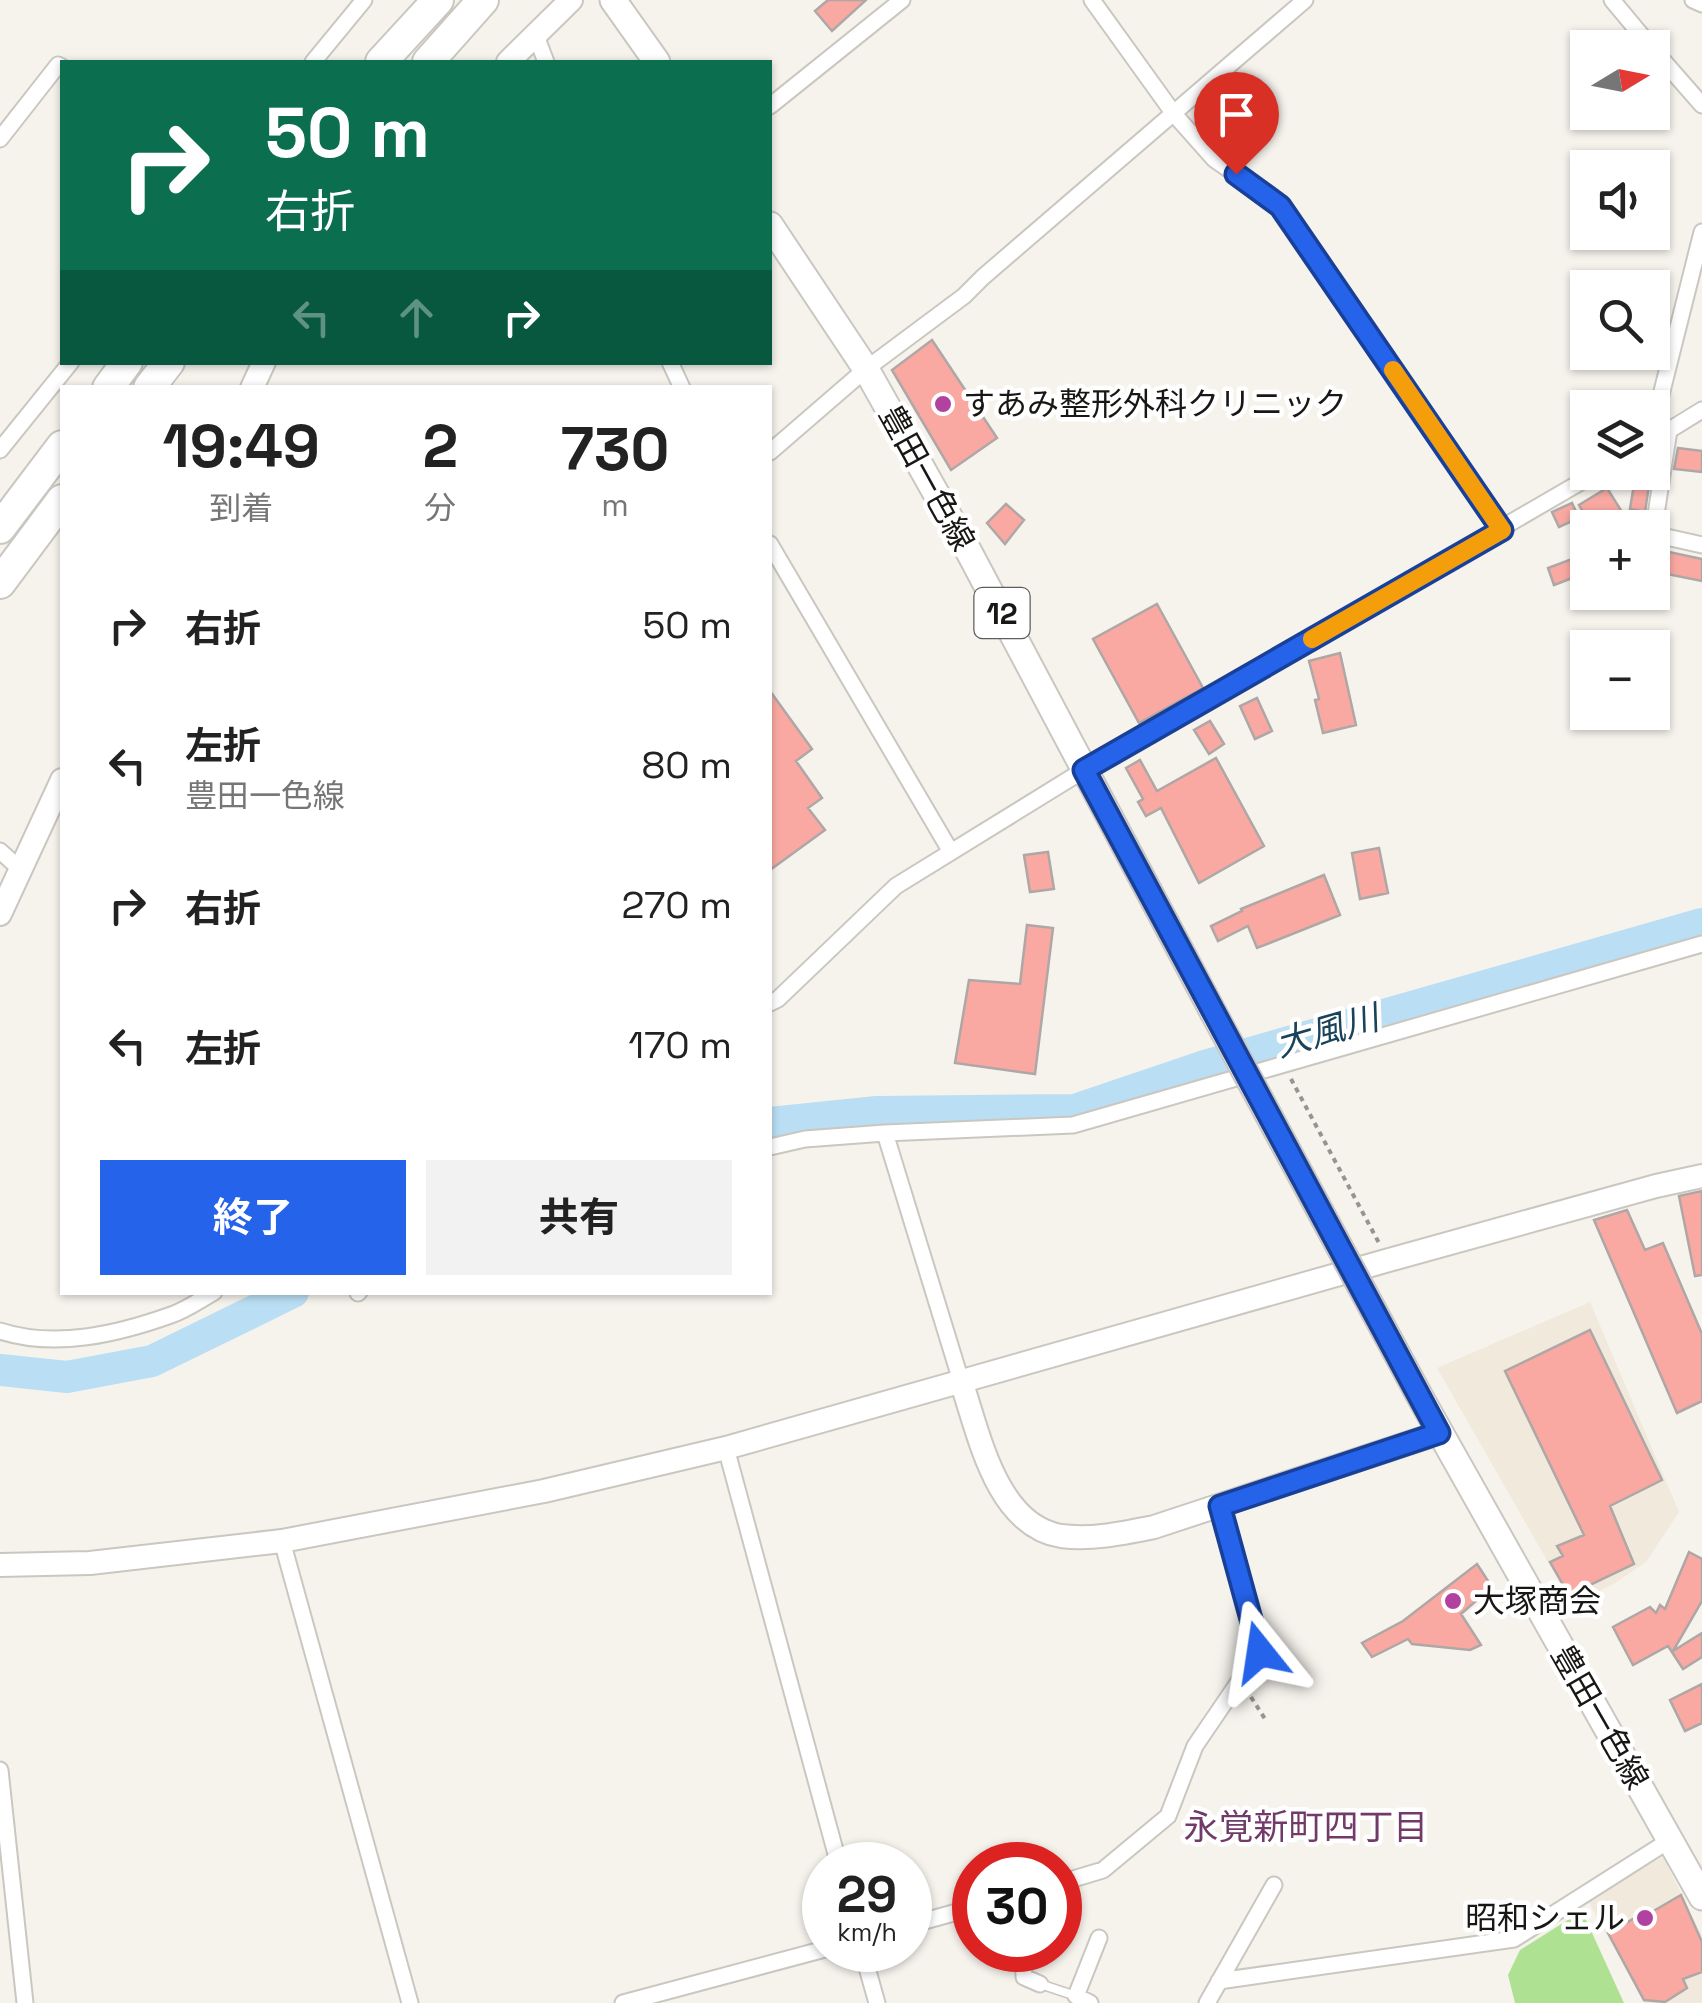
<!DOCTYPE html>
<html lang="ja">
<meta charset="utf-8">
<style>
body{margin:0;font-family:"Space Grotesk","Noto Sans JP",sans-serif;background:#f2f2f2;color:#222;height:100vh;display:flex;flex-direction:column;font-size:38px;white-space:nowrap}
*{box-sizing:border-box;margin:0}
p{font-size:32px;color:#767676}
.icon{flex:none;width:55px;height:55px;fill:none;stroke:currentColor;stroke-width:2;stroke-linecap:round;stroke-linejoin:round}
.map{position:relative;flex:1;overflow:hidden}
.side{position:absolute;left:60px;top:385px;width:712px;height:910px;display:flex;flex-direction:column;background:#fff;border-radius:0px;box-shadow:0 2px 8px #0004}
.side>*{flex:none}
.banner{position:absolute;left:60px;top:60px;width:712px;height:305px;border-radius:0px;box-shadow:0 2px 8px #0004;background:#0b6e4f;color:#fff;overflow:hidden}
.needle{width:65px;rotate:80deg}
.buttons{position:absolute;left:1570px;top:30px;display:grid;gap:20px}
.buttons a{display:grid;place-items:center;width:100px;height:100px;border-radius:0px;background:#fff;box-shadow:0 2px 8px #0004;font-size:50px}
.speed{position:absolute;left:802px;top:1842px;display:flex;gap:20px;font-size:50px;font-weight:700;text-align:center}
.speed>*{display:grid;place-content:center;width:130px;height:130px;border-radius:50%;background:#fff;box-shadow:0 2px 8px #0004;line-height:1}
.speed small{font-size:25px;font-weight:400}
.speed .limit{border:15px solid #d22;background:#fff;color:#111}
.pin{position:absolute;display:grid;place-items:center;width:85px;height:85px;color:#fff;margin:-102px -42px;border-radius:50% 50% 50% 0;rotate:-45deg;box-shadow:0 0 10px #0007}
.pin .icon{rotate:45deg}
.me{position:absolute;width:110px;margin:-55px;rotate:345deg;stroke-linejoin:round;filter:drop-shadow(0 0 8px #0008)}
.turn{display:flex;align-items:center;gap:35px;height:210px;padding:0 40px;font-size:45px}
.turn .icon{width:130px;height:130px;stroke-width:2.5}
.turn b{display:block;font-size:70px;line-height:85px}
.lanes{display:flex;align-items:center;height:95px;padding:0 40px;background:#0003;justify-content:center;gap:50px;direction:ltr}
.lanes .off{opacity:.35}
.eta{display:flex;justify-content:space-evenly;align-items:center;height:170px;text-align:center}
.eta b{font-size:60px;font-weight:700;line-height:70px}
.primary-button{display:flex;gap:20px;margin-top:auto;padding:20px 40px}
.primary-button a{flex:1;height:115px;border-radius:0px;background:#2563eb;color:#fff;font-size:40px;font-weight:700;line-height:115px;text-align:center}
.primary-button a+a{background:#f2f2f2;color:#222}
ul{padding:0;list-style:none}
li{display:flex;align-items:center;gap:30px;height:140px;padding:0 40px}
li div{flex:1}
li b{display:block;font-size:38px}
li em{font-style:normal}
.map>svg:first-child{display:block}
.built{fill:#f0e9dc}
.green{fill:#aee192}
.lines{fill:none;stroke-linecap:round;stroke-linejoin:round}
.river{stroke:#badef4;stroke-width:32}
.building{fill:#faa9a2;stroke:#aea7a6;stroke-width:2.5}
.lane-casing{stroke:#cac7c1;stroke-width:11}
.street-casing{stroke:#cac7c1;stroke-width:19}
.secondary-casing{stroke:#cac7c1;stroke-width:26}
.primary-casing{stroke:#cac7c1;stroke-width:29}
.highway-casing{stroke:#cac7c1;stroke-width:34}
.path{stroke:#969490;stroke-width:4;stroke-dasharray:5 5;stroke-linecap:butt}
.lane{stroke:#fff;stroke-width:8}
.street{stroke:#fff;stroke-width:15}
.secondary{stroke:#fff;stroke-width:22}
.primary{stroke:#fff;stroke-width:25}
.highway{stroke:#fff;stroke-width:30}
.primary-bridge-casing{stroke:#cac7c1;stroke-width:29;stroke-linecap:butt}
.primary-bridge{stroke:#fff;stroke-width:25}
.route-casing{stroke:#184099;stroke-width:25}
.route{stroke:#2563eb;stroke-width:18}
.slow{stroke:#f59e0b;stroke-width:18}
.poi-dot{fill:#b1429f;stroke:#fff;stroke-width:4}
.labels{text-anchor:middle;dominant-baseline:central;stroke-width:9;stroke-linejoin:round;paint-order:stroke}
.shield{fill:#fff;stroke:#5d5d5b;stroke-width:2.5}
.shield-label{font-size:30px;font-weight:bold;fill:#181715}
.poi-label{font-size:32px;fill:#181715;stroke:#fff;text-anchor:start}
.street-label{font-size:32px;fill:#181715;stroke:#fff}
.water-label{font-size:35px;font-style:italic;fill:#19435a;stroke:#fff}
.neighbourhood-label{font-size:35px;fill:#723a68;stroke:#fff}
</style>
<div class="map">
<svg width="1702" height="2003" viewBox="0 0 1702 2003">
<rect width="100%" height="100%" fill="#f6f3ed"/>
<!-- built -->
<path class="built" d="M1590,1302L1679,1512L1646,1562L1612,1585L1580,1600L1568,1597L1437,1368Z
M1663,1857L1702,1936V2003H1644L1587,1899Z"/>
<!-- green -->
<path class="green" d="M1582,1911L1624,2003H1515L1508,1975L1520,1950Z"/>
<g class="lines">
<!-- river -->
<path class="river" d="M770,1123L877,1112L1075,1110L1205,1066L1702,924
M0,1370L67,1377L152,1361L293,1292"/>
</g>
<!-- building -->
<path class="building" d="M828,0H866L832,31L815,11Z
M932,340L997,438L951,470L892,370Z
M1678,448L1702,451V472L1674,469Z
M1636,472H1651L1645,512L1630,509Z
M1607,488L1632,528H1592L1579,505Z
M1572,503L1579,518L1559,527L1552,512Z
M1006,504L1024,520L1005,544L987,523Z
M1655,549L1702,559V581L1652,571Z
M1588,553V572L1554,585L1548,568Z
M1157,604L1203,688L1139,723L1093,639Z
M1340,653L1356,725L1323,733L1315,700L1319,699L1309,661Z
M770,691L812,749L796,761L822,798L808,808L825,830L770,870Z
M1257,698L1272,731L1255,739L1240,706Z
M1210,721L1224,744L1209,754L1194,730Z
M1216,758L1264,846L1199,883L1161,808L1146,816L1138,802L1143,799L1126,768L1140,760L1157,791Z
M1379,848L1388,893L1360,899L1352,853Z
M1048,852L1054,889L1030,892L1024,855Z
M1324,875L1340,915L1257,948L1248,926L1218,941L1211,926L1242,911L1241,909Z
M1027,925L1053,928L1035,1074L955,1063L969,980L1020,984Z
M1702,1191V1275L1695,1276L1679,1196Z
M1627,1210L1645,1250L1663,1243L1702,1334V1401L1677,1413L1594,1220Z
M1590,1330L1662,1480L1610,1506L1634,1564L1569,1595L1550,1562L1563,1556L1557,1546L1584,1535L1505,1371Z
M1689,1552L1702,1559V1601L1673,1651L1702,1633V1657L1683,1669L1668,1646L1633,1665L1613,1627L1650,1607L1656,1613L1660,1605L1665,1609Z
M1477,1564L1492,1587L1461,1614L1481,1645L1470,1650L1412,1644L1408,1639L1372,1657L1362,1643L1403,1621Z
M1702,1684V1723L1685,1731L1670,1700Z
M1681,1895L1702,1942V1972L1683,1979L1687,1988L1665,2002L1644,2000L1608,1933L1649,1910L1650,1913Z"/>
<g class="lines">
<!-- lane casing -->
<g class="lane-casing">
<path id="lane" d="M1040,1984L1076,1996"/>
</g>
<!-- street casing -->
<g class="street-casing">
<path id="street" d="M1092,0L1174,114L1214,159L1281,206L1502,530
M1612,0L1652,48
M1693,0L1702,4
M535,33L546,62
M1652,48L1702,105
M313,62L364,0
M770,106L902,0
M0,139L58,65L62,67
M670,362L682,388
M1669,430L1653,534L1702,545
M1652,431L1702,232
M1663,434L1702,410
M0,450L71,362
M770,452L866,369L964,296L983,277L1305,0
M770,544L951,852
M0,851L20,869
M770,1003L778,999L896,886L1084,770L1598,472
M885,1133L961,1381
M770,1147L805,1139L885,1133L1073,1125L1702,944
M358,1293L359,1292
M0,1331C55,1349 118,1334 171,1315C186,1310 200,1300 214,1292
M726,1448L839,1865
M282,1541L410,2003
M0,1770L25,2003
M1060,1883L1103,1870L1168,1816L1195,1746L1259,1652L1219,1507
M910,1925L975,1907
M862,1950L877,2003
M1023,1950L1024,1977L1040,1984
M1219,1981L1514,1939L1670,1840
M623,2003L825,1949
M1090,2003L1076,1996L1099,1938
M1207,2003L1274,1885"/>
</g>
<!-- secondary casing -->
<g class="secondary-casing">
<path id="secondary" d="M508,62L571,0
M252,388L264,362
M0,914L62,780
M961,1381C979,1434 996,1525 1061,1536C1092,1540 1124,1533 1154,1527L1439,1433
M0,1565L90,1563L282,1541L544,1491L726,1448L1389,1260L1656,1186L1702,1176"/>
</g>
<!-- primary casing -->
<g class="primary-casing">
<path id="primary" d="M613,0L657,62
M770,225L866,369L969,552L1213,1012
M1419,1395L1702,1897"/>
</g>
<!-- highway casing -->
<g class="highway-casing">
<path id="highway" d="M381,62L438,0
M428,62L483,0
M108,388L127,362
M149,388L169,362
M0,528L62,446
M0,583L62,500"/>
</g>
<!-- path -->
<path class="path" d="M1291,1079L1379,1243
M1251,1697L1267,1722"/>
<!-- lane -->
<use href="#lane" class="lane"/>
<!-- street -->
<use href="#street" class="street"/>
<!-- secondary -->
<use href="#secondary" class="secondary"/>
<!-- primary -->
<use href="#primary" class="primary"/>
<!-- highway -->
<use href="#highway" class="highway"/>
<!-- primary-bridge casing -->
<g class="primary-bridge-casing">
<path id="primary-bridge" d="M1213,1012L1419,1395"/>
</g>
<!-- primary-bridge -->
<use href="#primary-bridge" class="primary-bridge"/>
</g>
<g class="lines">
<!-- route casing -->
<g class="route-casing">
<path id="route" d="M1236,174L1280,206L1502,530L1084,770L1439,1433L1220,1506L1260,1652"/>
</g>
<!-- route -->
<use href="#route" class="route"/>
<!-- slow -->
<path class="slow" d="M1312,639L1502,530L1393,370"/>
</g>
<!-- markers -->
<g class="poi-dot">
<circle cx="943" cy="404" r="10"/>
<circle cx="1453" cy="1601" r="10"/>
<circle cx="1645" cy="1918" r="10"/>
</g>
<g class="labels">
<!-- shield labels -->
<rect class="shield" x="974.5" y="588" width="55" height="50" rx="8"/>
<g class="shield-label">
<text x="1002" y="613">12</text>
</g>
<!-- poi labels -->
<g class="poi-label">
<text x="963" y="404">すあみ整形外科クリニック</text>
<text x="1473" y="1601">大塚商会</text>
<text x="1625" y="1918" text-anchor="end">昭和シェル</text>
</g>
<!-- street labels -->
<g class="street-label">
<text transform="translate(927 478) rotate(61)">豊田一色線</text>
<text transform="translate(1600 1717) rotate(60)">豊田一色線</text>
</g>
<!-- water labels -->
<g class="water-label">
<text transform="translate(1327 1031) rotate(-16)">大風川</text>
</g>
<!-- neighbourhood labels -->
<g class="neighbourhood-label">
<text x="1306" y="1827">永覚新町四丁目</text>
</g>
</g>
</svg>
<div class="buttons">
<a><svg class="needle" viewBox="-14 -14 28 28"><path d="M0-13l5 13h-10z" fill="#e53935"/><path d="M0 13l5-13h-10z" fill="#767676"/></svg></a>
<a><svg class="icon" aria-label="sound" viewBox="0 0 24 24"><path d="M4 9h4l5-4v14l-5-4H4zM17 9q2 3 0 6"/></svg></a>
<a><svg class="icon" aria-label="search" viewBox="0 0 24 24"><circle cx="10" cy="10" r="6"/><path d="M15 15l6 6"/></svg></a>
<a><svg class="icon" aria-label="layers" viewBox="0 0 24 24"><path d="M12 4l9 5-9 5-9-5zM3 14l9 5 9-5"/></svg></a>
<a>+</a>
<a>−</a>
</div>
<div class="speed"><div>29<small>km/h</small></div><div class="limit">30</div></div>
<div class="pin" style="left:1236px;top:174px;background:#d93025"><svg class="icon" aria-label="arrive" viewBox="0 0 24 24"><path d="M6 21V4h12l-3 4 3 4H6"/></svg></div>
<svg class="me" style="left:1260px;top:1652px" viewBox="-20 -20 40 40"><path d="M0-17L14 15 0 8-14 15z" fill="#2563eb" stroke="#fff" stroke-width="4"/></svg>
<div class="banner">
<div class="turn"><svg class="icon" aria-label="right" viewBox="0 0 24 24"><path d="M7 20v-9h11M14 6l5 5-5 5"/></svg><div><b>50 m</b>右折</div></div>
<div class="lanes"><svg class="icon off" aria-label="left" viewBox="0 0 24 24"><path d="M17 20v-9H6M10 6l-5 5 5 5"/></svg><svg class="icon off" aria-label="ahead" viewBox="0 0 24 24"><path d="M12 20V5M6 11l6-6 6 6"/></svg><svg class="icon" aria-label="right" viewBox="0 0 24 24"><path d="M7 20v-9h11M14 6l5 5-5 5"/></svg></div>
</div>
<section class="side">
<div class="eta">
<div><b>19:49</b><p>到着</p></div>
<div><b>2</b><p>分</p></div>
<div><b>730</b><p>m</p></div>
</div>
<ul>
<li><svg class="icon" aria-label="right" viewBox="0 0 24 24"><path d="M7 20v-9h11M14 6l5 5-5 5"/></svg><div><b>右折</b></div><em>50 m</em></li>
<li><svg class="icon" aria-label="left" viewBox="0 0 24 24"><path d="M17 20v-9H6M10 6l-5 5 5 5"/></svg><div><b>左折</b><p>豊田一色線</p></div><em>80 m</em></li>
<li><svg class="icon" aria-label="right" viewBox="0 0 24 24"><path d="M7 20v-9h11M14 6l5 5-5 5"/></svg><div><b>右折</b></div><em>270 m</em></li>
<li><svg class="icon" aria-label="left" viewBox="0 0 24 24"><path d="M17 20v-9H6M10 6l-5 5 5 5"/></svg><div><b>左折</b></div><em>170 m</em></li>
</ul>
<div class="primary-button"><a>終了</a><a>共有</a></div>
</section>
</div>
